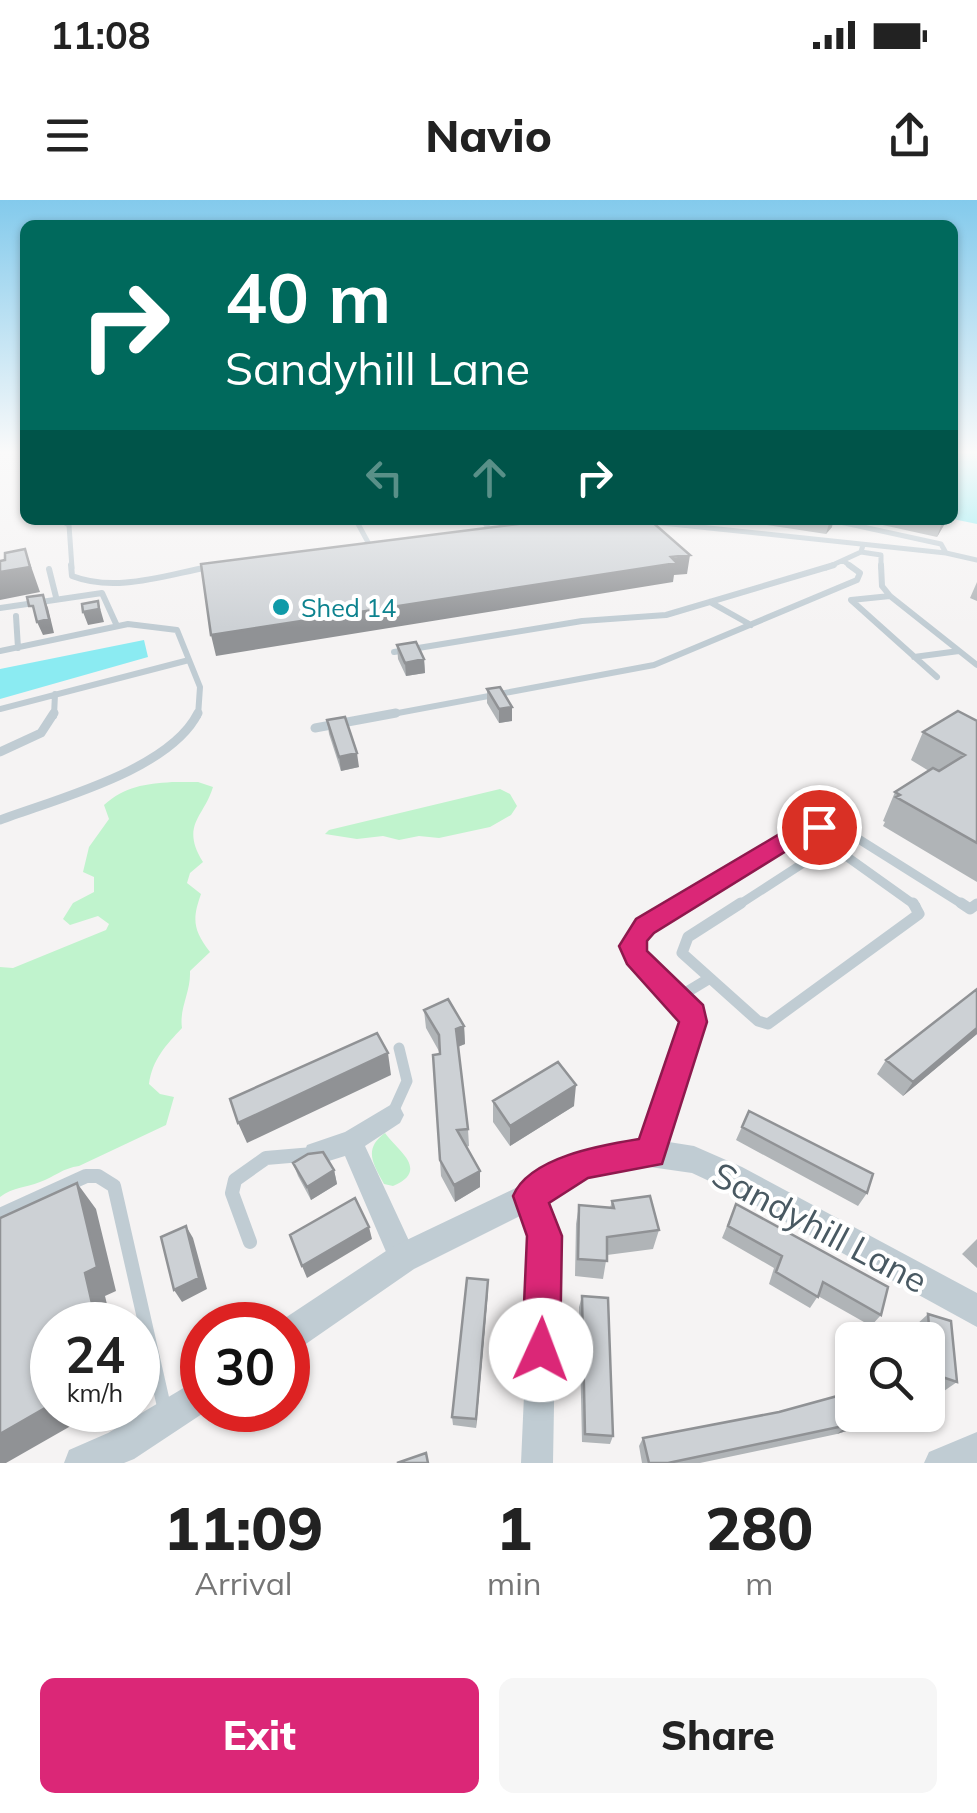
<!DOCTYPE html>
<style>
body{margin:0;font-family:Mulish,sans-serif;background:#f6f6f6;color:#222;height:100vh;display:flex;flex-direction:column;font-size:38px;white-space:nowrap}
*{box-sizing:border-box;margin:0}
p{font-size:32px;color:#767676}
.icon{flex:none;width:55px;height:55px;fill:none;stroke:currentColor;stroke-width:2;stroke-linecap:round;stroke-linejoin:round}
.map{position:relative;height:1263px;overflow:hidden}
.details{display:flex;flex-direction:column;background:#fff;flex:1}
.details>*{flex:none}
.top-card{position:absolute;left:20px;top:20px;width:938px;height:305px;border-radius:15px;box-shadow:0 2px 8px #0004;background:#00695c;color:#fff;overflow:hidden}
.fabs{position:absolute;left:835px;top:1122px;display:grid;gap:20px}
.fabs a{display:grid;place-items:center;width:110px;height:110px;border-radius:15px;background:#fff;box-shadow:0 2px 8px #0004;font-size:50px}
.speed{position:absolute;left:30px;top:1102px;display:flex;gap:20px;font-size:50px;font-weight:700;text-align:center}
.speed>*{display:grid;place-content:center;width:130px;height:130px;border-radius:50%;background:#fff;box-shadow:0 2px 8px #0004;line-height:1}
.speed small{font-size:25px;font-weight:400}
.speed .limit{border:15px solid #d22;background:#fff;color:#111}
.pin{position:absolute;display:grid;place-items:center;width:85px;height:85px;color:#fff;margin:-42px;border:5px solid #fff;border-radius:50%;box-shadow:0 2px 10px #0007}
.me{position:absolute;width:110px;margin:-55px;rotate:2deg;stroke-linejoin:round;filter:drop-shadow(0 0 8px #0008)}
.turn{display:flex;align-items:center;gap:35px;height:210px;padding:0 40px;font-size:45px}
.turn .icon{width:130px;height:130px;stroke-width:2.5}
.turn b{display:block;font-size:70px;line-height:85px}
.lanes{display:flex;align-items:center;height:95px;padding:0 40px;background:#0003;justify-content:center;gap:50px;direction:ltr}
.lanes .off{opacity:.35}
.eta{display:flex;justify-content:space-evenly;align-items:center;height:170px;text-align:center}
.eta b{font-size:60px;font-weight:800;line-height:70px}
.button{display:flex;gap:20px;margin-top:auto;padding:20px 40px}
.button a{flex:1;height:115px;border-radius:15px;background:#db2777;color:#fff;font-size:40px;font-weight:800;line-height:115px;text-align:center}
.button a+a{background:#f6f6f6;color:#222}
.status{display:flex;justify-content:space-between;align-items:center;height:70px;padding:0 50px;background:#fff;direction:ltr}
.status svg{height:28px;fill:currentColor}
header{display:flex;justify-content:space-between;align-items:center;height:130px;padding:0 40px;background:#fff;font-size:45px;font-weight:800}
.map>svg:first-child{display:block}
.green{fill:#c0f3cd}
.water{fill:#8bebf2}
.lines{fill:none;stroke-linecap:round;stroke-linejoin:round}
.service-far4{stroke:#c0ccd3;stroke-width:5}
.service-far3{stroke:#c0ccd3;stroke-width:6}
.service-far2{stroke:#c0ccd3;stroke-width:9}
.service-far1{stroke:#c0ccd3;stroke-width:11}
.service{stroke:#c0ccd3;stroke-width:14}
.minor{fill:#c0ccd3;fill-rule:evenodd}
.tertiary{fill:#c0ccd3;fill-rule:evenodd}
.wall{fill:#b0b4b7}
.shaded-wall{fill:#909295}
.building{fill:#cdd1d5;stroke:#909295;stroke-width:2.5}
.route{fill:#db2777;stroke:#8e194d;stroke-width:2.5}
.culture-dot{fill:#0f9aa8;stroke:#fff;stroke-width:4}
.labels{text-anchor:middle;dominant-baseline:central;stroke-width:8;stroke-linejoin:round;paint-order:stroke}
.far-culture-label{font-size:25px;fill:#0d838f;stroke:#fff;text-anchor:start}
.near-street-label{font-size:35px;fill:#495962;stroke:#fff}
</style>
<div class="status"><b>11:08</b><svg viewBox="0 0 49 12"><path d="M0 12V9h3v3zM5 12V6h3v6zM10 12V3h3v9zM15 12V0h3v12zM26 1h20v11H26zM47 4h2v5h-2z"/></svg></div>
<header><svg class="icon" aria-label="menu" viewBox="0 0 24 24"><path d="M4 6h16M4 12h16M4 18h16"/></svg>Navio<svg class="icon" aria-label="share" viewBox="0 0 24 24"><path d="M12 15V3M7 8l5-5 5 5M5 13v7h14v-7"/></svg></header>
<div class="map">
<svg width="977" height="1263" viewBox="0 0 977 1263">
<rect width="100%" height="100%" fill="#f5f3f3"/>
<!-- green -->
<path class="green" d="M172,582H198L213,587C204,617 180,625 203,662L190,673L187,683L201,694C192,719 193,730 210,752L190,771C191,792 179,808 182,828C166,845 152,860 149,884L160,894L174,897L166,925L79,966C63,968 54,977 40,982C25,988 13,987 0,997V767L13,768L106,730L109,724L98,716L70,725L63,719L73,703L94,692V677L83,672L89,647L109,619L104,605C125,586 145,584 172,582Z
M500,589L510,594L517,606L511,615L490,627L439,638L419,636L399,640L383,636L357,639L325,634L329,630Z
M385,933C398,951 430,970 393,986L384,984C373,964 363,949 385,933Z"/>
<!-- water -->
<path class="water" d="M953,251H977V324L953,319Z
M144,440L148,457L0,499V469Z"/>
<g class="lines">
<!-- service-far4 -->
<path class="service-far4" d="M60,320L69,325L72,368
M364,320L357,322L370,346
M483,320L489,329
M633,320L946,353L977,360
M831,320L941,344L946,353
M36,321L44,320
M861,352L881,355V368
M845,362L853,368
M826,368L861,352L863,345"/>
<!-- service-far3 -->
<path class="service-far3" d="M71,365L72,376C116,393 165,375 209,367
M881,365L882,386L890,396L977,465
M49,369L56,397
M890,396L851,400L937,477
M710,402L751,425
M0,408L102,393L117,426
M16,416L18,448
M0,451L128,424L177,430L200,487L198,516
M394,452L582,421L666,415L834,365
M914,457L959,451
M0,509L189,460
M54,516L55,494
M382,516L654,465L857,380L860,373L849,365"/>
<!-- service-far2 -->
<path class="service-far2" d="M315,528L396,513
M0,552L41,533L54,513
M0,620C56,599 170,570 198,513
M678,706L806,628H841L965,706
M737,706L825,649L839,651L916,706"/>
<!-- service-far1 -->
<path class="service-far1" d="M741,703L688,737L682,753L758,821L768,824L919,714L913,703
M961,703L970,709L977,704
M677,798L710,778
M393,912L407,881L399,848
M652,949L693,814L632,746L645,726L683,703"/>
<!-- service -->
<path class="service" d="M0,1015L86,976H98L114,986L165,1211
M250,1042L232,993L235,980L266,958L313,954
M221,1115L224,1125"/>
<!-- minor -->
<path class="minor" d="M392,904L400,907L404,915L400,923L365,946L417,1058L413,1068L403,1072L393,1068L345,956L316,965L307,961L304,953L307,945L345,932Z
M530,983L539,987L557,1036L553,1263H521L531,1036L517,996L521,987Z
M977,1232V1263H924L929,1252Z"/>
<!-- tertiary -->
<path class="tertiary" d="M650,939L694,946L742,967L977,1093V1127L722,987L692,973L650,967L587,976L540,1006L414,1069L300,1148L288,1152V1125L276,1124L392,1047L520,986L572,953Z
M202,1177V1210H208L134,1259L124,1263H64L69,1250L108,1233Z"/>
</g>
<!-- wall -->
<path class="wall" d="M733,320H833L832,327L826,334Z
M860,320H947L937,337Z
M977,382V401L970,398Z
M397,445L424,459L425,473L406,476L398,459Z
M487,489L512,507V521L499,523L487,503Z
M327,520L359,567L341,571L329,534Z
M977,521V682L883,626L885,622L883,621L895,592L929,571L911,560L923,532Z
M977,789V834L903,896L877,874L886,860Z
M424,810L464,826L465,844L458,847L468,929L469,946L466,947L480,971V987L455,1002L441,976L433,855L440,853L426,828Z
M493,901L574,906L510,946L493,922Z
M749,911L867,993L858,1006L736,940Z
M293,963L334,970L337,984L311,1000L298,976Z
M612,1001L659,1030L653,1049L607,1055L603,1079L575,1076L576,1024L579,1005L610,1008Z
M736,1004L881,1115L871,1126L818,1096L810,1108L769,1084L774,1068L722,1038Z
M977,1039V1068L962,1054Z
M488,1091L476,1228L453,1225L452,1217Z
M582,1096L613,1236L610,1244L582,1242L579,1107Z
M928,1114L957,1182L944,1191L928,1186V1140H917L916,1125Z
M852,1215H896L837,1234L700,1263H642L639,1246L643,1238Z"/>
<!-- shaded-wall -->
<path class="shaded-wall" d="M830,320H833L832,327L826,334Z
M943,320H947L937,337Z
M25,349L40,392L0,400V372Z
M690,355L687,374L674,375L673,382L216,456L211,435Z
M43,395L48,408L54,433L43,435L37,422Z
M98,401L104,422L88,425L83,412Z
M424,459L425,473L406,476L405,463Z
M512,507V521L499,523V509Z
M357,553L359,567L341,571L339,557Z
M464,826L465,844L457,847L456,829Z
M977,828V834L903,896L913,882Z
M388,853L391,875L247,943L238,923Z
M576,885L574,906L510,946V926Z
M334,970L337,984L311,1000L307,987Z
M480,971V987L455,1002L454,985Z
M77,983L96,1009L116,1091L105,1096L112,1125H97L85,1073Z
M186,1026L193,1038L207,1089L182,1102L174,1090Z
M369,1027L372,1039L307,1078L302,1066Z
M488,1080V1091L476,1228V1219Z
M52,1204V1210H80L83,1219L6,1263H0V1234Z
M880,1215H896L837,1234L848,1225Z"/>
<!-- building -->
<path class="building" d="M550,320H650L690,355L671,357L677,363L211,435L201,364Z
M25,349L30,367L0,372V361L5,360V353Z
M43,395L49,419L37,422L33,406H29L27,397Z
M98,401L99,409L83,412L82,404Z
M416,442L424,459L405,463L397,445Z
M500,487L512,507L499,509L487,489Z
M958,511L977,521V643L896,597L900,595L895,592L933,568L939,571L965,555L923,532Z
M345,517L357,553L339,557L327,520Z
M977,789V828L913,882L886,860Z
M448,799L464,826L456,829L468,929L457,930L480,971L454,985L440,960L433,855L440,854L439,835L424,810Z
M377,833L388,853L238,923L230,899Z
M558,862L576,885L510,926L493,901Z
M749,911L873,974L867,993L742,927Z
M323,952L334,970L307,987L293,963L308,954Z
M77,983L97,1067L85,1073L97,1125H52V1204L0,1234V1018Z
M650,996L659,1030L607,1037V1061L578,1059L579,1005L614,1008L612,1001Z
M355,998L369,1027L302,1066L290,1035Z
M736,1004L888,1087L881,1115L823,1082L818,1097L776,1072L782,1056L728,1026Z
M186,1026L199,1078L174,1090L161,1037Z
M467,1078L488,1080L476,1219L452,1217Z
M582,1096L608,1098L613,1236L585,1234Z
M928,1114L951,1121L957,1182L933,1174Z
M852,1192V1215H880L848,1225L668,1263H649L643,1238L779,1212Z
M426,1253L428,1263H397Z"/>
<!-- sky -->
<linearGradient id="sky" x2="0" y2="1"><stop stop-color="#83caec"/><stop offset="0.59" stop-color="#fafafa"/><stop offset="1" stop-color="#fafafa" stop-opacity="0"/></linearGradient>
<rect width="977" height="428" fill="url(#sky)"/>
<!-- route -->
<path class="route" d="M819,619L830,627L827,632L812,635L654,733L647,741V751L703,805L707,822L662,964L588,978L549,1003L562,1036L560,1150L554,1163L541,1169L527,1163L522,1150L527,1036L513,996C529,957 602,945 639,939L679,822L627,764L619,746L636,719L798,623Z"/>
<!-- markers -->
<circle class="culture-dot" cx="281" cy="407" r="10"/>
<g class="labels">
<!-- far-culture labels -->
<g class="far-culture-label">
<text x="301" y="407">Shed 14</text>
</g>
<!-- near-street labels -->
<g class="near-street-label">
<text transform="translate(820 1027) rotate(28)">Sandyhill Lane</text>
</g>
</g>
</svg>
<div class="fabs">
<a><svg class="icon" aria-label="search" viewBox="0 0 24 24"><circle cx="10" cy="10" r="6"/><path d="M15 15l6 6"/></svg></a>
</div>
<div class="speed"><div>24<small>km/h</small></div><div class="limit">30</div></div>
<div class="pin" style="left:819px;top:627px;background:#d93025"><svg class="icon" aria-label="arrive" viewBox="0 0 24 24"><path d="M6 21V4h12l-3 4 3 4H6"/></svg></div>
<svg class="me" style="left:541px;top:1150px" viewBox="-20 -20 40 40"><circle r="19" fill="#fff"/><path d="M0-13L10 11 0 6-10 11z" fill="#db2777"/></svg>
<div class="top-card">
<div class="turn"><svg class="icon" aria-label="right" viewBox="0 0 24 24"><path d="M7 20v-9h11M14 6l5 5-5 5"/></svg><div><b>40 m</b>Sandyhill Lane</div></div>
<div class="lanes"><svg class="icon off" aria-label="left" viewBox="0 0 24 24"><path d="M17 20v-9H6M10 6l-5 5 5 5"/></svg><svg class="icon off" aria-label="ahead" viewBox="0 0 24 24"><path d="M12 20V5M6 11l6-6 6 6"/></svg><svg class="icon" aria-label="right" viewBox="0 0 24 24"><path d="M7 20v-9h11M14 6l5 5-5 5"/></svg></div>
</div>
</div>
<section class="details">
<div class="eta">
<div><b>11:09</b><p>Arrival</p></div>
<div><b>1</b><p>min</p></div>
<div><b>280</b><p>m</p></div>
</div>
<div class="button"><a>Exit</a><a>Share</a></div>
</section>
